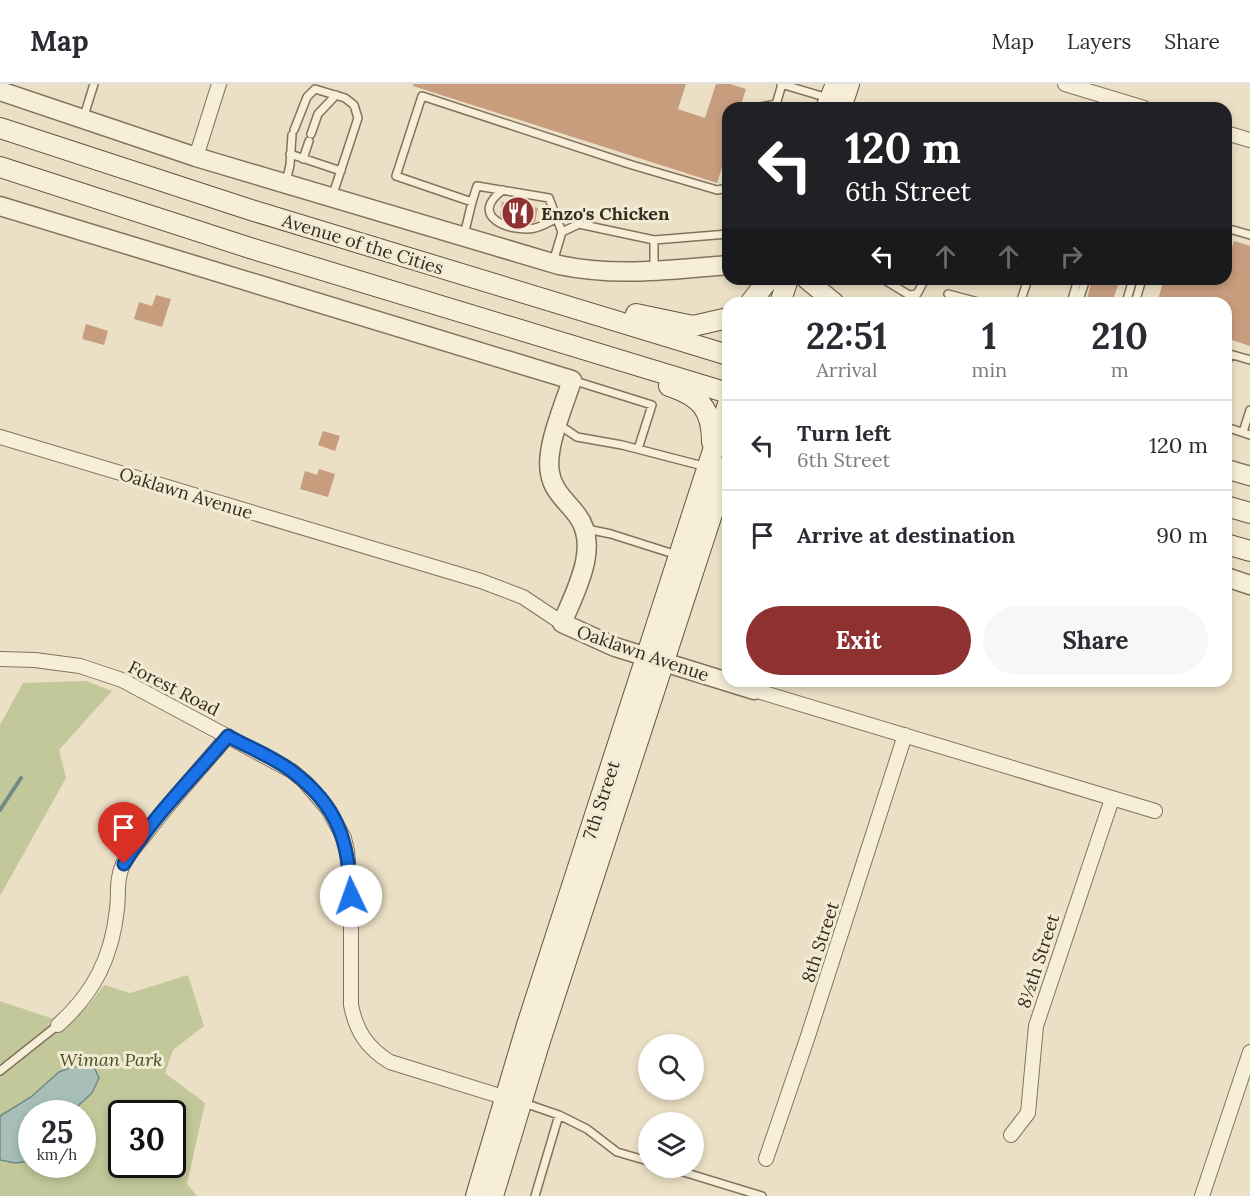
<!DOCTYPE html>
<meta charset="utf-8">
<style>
body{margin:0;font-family:Lora,serif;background:#f7f7f7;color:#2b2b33;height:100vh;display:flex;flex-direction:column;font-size:22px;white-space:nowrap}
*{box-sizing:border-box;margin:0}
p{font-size:20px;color:#7c7c81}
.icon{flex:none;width:33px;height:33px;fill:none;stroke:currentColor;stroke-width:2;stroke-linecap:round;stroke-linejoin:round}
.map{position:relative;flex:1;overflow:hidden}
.drawer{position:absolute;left:722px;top:213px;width:510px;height:390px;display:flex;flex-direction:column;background:#fff;border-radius:18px;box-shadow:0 3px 9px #0003}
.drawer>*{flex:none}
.guide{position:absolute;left:722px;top:18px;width:510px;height:183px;border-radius:18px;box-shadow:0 3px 9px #0003;background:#202124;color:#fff;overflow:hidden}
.buttons{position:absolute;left:638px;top:950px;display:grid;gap:12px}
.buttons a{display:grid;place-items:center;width:66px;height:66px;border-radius:50%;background:#fff;box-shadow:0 3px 9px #0003;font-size:30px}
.speed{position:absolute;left:18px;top:1016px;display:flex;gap:12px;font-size:30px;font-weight:700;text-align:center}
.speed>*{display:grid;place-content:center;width:78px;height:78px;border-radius:50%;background:#fff;box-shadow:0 3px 9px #0003;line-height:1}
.speed small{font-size:15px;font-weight:400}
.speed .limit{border:3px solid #111;border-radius:9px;background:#fff;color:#111}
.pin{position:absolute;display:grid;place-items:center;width:51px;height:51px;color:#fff;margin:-62px -26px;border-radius:50% 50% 50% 0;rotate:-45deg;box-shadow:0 0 6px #0007}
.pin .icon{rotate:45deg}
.me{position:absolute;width:66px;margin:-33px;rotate:357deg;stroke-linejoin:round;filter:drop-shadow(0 0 4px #0008)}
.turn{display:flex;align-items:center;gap:21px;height:126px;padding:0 24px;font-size:27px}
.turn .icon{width:78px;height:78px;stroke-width:2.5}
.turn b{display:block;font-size:42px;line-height:51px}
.lanes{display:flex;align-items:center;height:57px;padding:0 24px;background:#0003;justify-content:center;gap:30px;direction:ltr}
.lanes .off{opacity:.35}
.eta{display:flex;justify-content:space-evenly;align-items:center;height:102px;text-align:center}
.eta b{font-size:36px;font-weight:800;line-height:42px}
.cta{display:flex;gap:12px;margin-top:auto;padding:12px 24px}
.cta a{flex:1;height:69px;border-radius:36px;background:#903131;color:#fff;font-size:24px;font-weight:800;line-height:69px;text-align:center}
.cta a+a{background:#f7f7f7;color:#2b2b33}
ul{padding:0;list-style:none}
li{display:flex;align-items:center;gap:18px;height:90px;padding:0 24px;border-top:2px solid #e1e1e2}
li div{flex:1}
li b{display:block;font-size:22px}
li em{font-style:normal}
header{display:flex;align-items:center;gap:36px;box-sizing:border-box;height:84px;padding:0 30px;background:#fff;border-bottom:2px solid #e1e1e2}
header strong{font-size:28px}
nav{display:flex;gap:33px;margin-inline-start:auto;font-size:21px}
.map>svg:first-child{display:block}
.green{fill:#c3c89a;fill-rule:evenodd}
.water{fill:#a7bfb8;stroke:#6e8c85;stroke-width:1.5}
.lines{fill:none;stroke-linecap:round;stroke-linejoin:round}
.stream{stroke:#6e8c85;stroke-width:4}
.building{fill:#c79d7e}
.service-casing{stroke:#85725d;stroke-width:10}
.minor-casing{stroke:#85725d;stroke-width:16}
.tertiary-casing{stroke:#85725d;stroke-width:21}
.secondary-casing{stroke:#675440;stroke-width:22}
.service{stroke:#f6eed8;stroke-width:7}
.minor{stroke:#f6eed8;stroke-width:14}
.tertiary{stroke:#f6eed8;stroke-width:18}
.secondary{stroke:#f6eed8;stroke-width:20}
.route-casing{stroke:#114b97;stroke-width:15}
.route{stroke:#1a73e8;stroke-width:10}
.labels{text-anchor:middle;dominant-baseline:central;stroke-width:6;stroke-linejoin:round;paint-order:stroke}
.poi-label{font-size:18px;font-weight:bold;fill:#362b1f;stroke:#f3ead4;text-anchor:start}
.street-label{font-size:18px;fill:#362b1f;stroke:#f3ead4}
.park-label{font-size:18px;font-style:italic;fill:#465127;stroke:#f3ead4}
</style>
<header>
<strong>Map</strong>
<nav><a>Map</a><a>Layers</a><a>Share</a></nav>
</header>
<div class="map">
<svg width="1250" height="1112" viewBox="0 0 1250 1112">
<rect width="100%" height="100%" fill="#ebe0c5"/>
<!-- green -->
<path class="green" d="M86,597L112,607L59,666L66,694L0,812V641L23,599Z
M188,891L204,942L173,966L165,989L205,1019L187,1100L197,1112H0V917L69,940L89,921L104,901L130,909ZM32,1029H82V1080H32ZM122,1029H172V1080H122Z"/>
<!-- water -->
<path class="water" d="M72,983H94L99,994L92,1009L79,1021L75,1029H32L31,1077L15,1079L0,1076V1032L31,1013L59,988Z"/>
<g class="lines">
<!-- stream -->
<path class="stream" d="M0,726L21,694"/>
</g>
<!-- building -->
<path class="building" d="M413,0H686L678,25L705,34L716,0H730L746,5L740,24H728V64L717,99L413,2Z
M502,118L538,124L535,138L522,139L507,136L500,132Z
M1234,157L1250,162V262L1226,254V219H1157L1164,195H1226V178H1227Z
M1092,195H1120L1112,219H1086Z
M156,211L171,215L162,243L134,235L139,218L152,222Z
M86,240L108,247L104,261L82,255Z
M323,347L340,352L335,367L318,361Z
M319,385L335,390L328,413L300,405L305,387L317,391Z"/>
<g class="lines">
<!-- service casing -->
<g class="service-casing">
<path id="service" d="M781,0L828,14
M754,24L777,20L780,24
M775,24L782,0
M83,35L94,0
M294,46L307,13L315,5L345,14L354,21L358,34L332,113
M311,50L318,30L336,11
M290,70L341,87
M303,75L309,57
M286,98L290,81L292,51
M503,106C467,132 510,149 535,144C543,142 550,138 557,134
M1226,144L1250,151
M562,148L579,140L654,156V187
M464,151L472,118
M654,156L728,150
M553,178L562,148L549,114L477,102L472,118L396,92L422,12L632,81L717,106L728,104
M883,195L909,211L908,219
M948,210L982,219
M909,211L917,210L925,195
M1020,219L1028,195
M1071,219L1078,195
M1078,219L1086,195
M1126,219L1133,195
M1135,219L1142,195
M1226,269L1250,276
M1226,283L1229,270
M572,296L652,321L638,365
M558,340L577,353L622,361L707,383
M1226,343L1250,351
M1243,348L1250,326
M587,445L611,450L677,471
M0,987L58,941
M524,1019L559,1031L587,1045L617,1068L648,1077
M667,1083L762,1112
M535,1112L559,1031"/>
</g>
<!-- minor casing -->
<g class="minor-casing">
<path id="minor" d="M1065,0L1144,24
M1226,49L1250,56
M196,73L219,0
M0,353L481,497L523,513L562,539
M0,575L35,576L80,582L122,596L292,687L305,698L328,725L344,754L347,767L351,812V921C356,947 367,964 390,978L513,1016
M754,606L1155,727
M58,941C94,909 112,873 117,825C119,809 116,796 123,780C129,768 139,758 148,747C173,714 201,684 228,652
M1011,1051L1028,1029L1036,942L1112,715
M766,1075L807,955L905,651
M1202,1112L1250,968"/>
</g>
<!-- tertiary casing -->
<g class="tertiary-casing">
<path id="tertiary" d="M0,7L196,73L559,181C615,193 671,186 728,181
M0,122L572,296C564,322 545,363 550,389C553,408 567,417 577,431C601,462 575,508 562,539L615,563L754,606L756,597
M806,195L835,219
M1226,385L1250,392
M1226,493L1250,501"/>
</g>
<!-- secondary casing -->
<g class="secondary-casing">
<path id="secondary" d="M826,24L836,0
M841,24L849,0
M0,44L251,126L728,271
M0,83L250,164L728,309
M750,219L769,195
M780,219L788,195
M636,230L693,242L728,234
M669,302C700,312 712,325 712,358
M1226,422L1250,429
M1226,460L1250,467
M476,1112L527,941L728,320
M493,1112L539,960L728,381"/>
</g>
<!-- service -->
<use href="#service" class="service"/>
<!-- minor -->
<use href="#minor" class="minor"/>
<!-- tertiary -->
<use href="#tertiary" class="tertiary"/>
<!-- secondary -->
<use href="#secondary" class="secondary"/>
</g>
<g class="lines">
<!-- route casing -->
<g class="route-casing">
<path id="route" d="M124,780C151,734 194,693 228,652C249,664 274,673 293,688C338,722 349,758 351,812"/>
</g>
<!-- route -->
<use href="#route" class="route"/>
</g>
<!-- icons -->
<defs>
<g id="restaurant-disc" transform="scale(1.725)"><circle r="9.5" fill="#903131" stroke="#f3ead4"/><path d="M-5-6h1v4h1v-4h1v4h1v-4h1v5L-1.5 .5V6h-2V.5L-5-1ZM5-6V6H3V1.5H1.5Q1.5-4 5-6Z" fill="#fff"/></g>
</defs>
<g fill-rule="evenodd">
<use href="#restaurant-disc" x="518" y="129"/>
</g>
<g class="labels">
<!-- poi labels -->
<g class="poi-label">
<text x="541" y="129">Enzo's Chicken</text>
</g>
<!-- street labels -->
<g class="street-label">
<text transform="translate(363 160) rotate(17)">Avenue of the Cities</text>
<text transform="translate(186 409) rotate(17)">Oaklawn Avenue</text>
<text transform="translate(643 569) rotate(19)">Oaklawn Avenue</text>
<text transform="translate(174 604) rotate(27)">Forest Road</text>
<text transform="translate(601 716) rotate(-72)">7th Street</text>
<text transform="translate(820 858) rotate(-72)">8th Street</text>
<text transform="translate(1038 877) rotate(-72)">8½th Street</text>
</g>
<!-- park labels -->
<g class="park-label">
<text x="111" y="975">Wiman Park</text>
</g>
</g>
</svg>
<div class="buttons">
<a><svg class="icon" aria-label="search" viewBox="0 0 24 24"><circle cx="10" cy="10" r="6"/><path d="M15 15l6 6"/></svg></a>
<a><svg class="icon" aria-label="layers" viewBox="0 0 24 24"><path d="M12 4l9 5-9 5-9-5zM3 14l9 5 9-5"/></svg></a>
</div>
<div class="speed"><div>25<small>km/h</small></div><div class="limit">30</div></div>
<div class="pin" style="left:124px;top:780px;background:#d93025"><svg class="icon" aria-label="arrive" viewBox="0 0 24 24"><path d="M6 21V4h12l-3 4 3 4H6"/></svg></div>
<svg class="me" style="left:351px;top:812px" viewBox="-20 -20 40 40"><circle r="19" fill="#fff"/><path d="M0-13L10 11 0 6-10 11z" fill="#1a73e8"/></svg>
<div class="guide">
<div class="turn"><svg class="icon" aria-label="left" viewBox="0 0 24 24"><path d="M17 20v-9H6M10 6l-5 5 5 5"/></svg><div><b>120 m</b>6th Street</div></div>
<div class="lanes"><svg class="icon" aria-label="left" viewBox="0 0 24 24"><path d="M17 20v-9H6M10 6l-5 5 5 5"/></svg><svg class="icon off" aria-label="ahead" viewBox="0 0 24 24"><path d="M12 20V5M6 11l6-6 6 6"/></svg><svg class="icon off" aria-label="ahead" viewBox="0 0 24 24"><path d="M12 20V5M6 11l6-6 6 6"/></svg><svg class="icon off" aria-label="right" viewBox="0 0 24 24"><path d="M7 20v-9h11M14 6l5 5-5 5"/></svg></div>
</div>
<section class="drawer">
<div class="eta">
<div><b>22:51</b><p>Arrival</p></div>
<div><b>1</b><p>min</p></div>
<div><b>210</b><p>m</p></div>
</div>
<ul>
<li><svg class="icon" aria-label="left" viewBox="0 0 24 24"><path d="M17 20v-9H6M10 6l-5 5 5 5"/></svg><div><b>Turn left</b><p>6th Street</p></div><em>120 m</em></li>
<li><svg class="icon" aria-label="arrive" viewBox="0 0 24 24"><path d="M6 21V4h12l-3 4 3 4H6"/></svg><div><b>Arrive at destination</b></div><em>90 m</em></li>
</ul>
<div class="cta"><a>Exit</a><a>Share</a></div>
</section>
</div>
